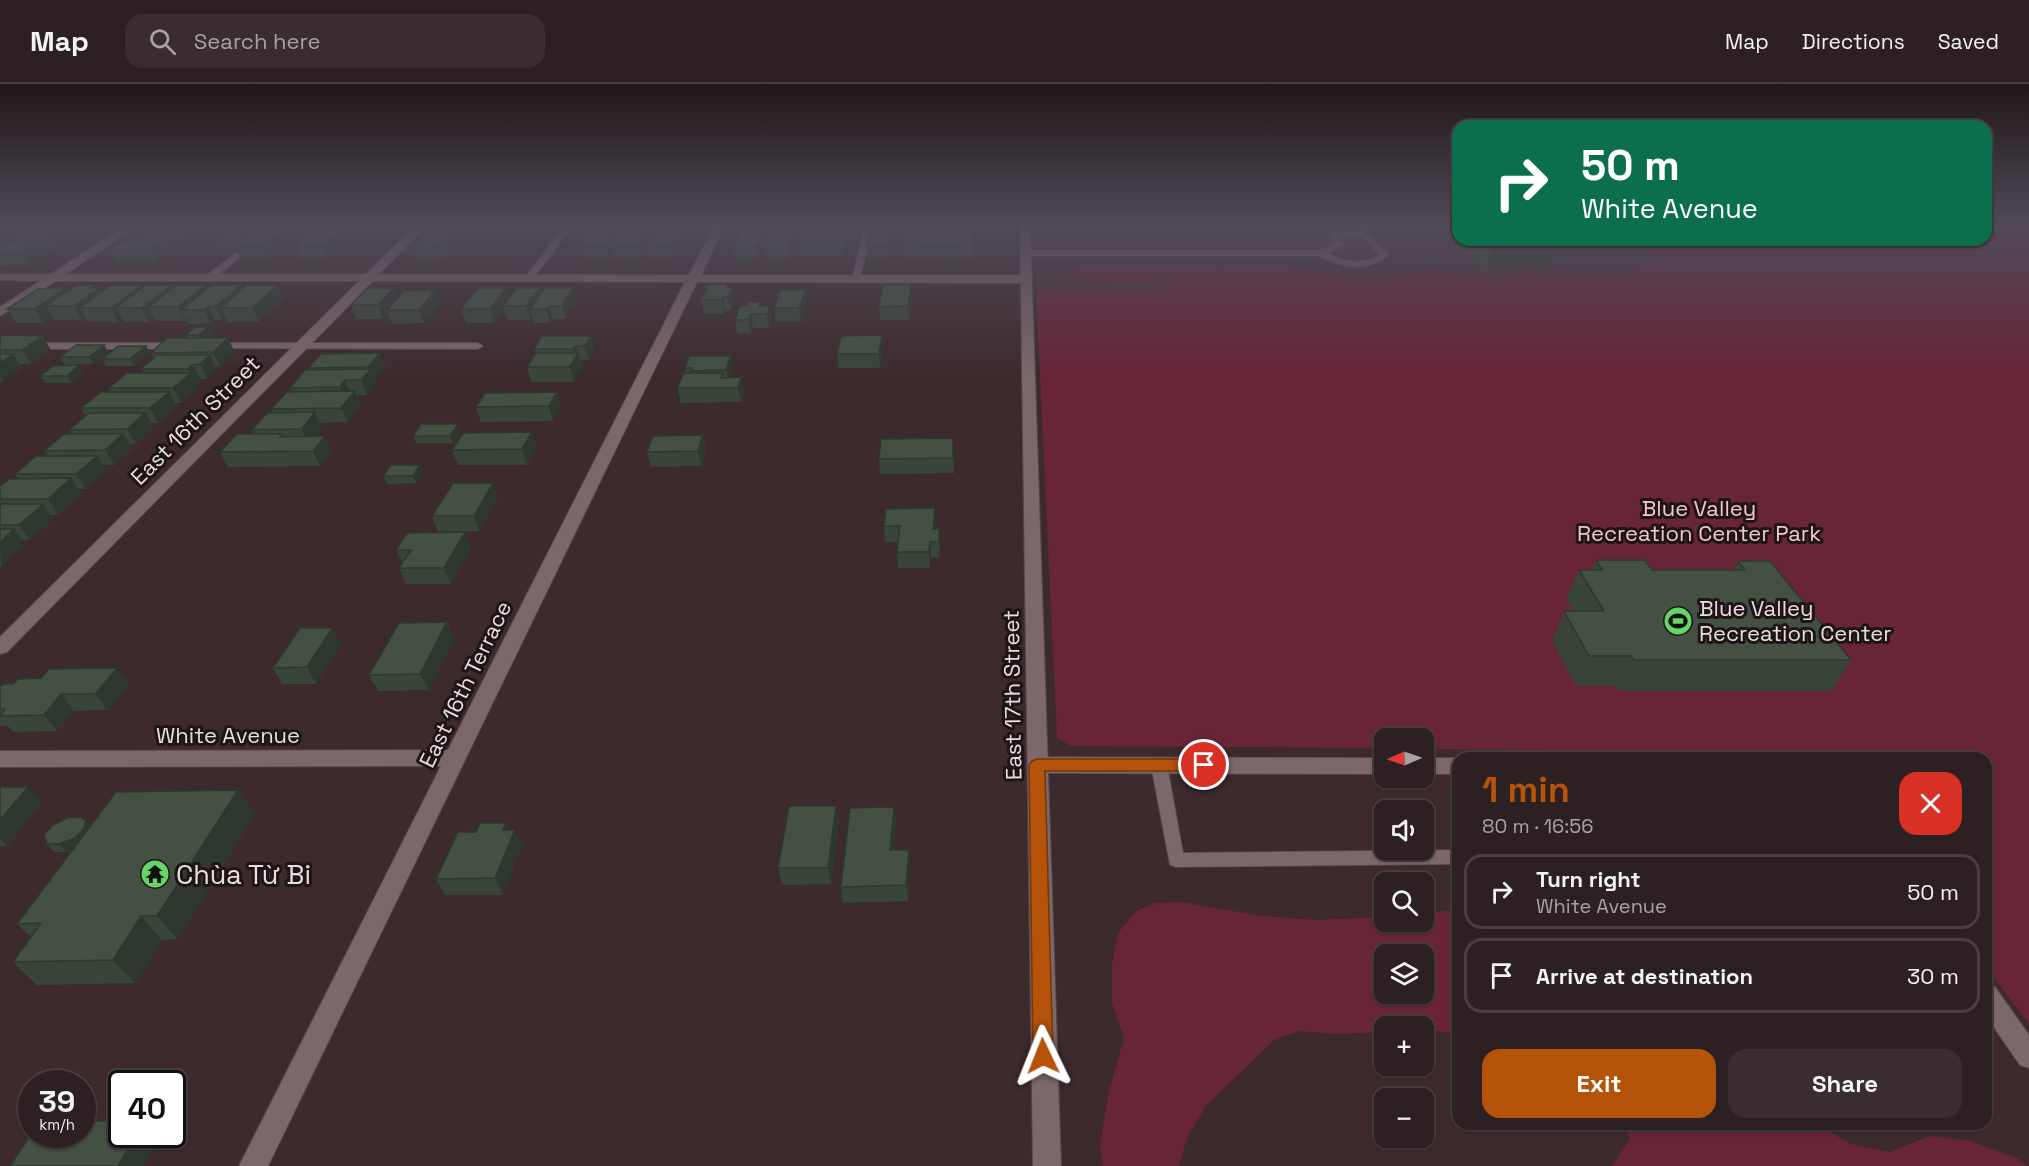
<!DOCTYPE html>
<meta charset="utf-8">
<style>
body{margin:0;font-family:"Space Grotesk",sans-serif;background:#392d2f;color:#f1f3f6;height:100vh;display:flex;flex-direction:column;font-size:22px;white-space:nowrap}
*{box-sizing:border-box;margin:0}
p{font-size:20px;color:#a7a3a5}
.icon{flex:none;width:33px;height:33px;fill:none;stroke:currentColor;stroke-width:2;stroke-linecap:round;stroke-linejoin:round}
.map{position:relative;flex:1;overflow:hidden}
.sheet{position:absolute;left:1452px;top:668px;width:540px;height:378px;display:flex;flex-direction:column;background:#2d2022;border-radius:18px;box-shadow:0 2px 4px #0004,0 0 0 2px #483e40}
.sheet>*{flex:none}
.top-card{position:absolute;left:1452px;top:36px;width:540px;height:126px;border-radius:18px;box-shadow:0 2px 4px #0004,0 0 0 2px #483e40;background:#0b6e4f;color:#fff;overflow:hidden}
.needle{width:39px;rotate:268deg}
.buttons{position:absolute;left:1374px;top:644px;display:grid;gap:12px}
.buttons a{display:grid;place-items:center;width:60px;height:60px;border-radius:12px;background:#2d2022;box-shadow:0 2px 4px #0004,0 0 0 2px #483e40;font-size:30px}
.speed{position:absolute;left:18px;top:986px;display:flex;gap:12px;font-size:30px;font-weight:700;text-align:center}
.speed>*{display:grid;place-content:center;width:78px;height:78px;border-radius:50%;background:#2d2022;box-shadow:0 2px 4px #0004,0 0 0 2px #483e40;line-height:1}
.speed small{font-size:15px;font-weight:400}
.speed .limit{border:3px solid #111;border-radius:9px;background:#fff;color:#111}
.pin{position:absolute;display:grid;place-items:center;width:51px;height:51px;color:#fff;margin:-26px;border:3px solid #fff;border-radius:50%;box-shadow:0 2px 6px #0007}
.me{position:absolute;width:66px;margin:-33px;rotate:358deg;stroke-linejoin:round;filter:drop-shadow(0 0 4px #0008)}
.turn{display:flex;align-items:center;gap:21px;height:126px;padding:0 30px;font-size:27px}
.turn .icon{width:78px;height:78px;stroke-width:2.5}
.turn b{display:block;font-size:42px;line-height:51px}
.round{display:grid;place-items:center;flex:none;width:63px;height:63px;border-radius:18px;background:#392d2f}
.summary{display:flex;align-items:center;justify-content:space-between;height:102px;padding:0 30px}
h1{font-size:36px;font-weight:800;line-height:45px;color:#b45309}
.button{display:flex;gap:12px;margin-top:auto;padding:12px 30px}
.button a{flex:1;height:69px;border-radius:18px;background:#b45309;color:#fff;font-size:24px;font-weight:800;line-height:69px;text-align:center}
.button a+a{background:#392d2f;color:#f1f3f6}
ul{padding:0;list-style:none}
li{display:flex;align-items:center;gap:18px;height:75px;margin:0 12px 9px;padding:0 18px;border:3px solid #483e40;border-radius:18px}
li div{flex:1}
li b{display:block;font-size:22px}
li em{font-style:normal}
header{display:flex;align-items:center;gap:36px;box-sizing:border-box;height:84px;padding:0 30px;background:#2d2022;border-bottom:2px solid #483e40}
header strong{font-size:28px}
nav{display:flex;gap:33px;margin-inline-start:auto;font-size:21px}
.search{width:420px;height:54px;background:#392d2f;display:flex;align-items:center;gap:15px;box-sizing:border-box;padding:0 21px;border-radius:18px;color:#a7a3a5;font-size:22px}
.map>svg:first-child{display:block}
.built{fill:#4a3236}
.green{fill:#682538;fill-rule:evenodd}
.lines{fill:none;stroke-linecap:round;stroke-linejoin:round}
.lane-casing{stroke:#56474a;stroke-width:2}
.street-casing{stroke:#56474a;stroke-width:2}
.secondary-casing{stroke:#56474a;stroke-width:2}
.lane{fill:#7c676b;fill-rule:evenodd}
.street{fill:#7c676b;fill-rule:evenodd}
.secondary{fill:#7c676b;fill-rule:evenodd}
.wall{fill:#3a4539}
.shaded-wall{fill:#2f382e}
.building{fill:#435042;stroke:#2f382e;stroke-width:1.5}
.route{fill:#b45309;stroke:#753606;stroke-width:1.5}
.labels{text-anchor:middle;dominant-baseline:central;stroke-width:6;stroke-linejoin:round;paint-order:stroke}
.street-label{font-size:22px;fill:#eadde0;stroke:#1d1516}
.park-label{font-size:22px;fill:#f7c5cf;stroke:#1d1516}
.poi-label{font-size:22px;fill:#eadde0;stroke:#1d1516;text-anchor:start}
.near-poi-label{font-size:27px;fill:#eadde0;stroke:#1d1516;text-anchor:start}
</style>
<header>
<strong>Map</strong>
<div class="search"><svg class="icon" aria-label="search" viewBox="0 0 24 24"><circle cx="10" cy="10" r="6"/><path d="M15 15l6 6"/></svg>Search here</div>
<nav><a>Map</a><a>Directions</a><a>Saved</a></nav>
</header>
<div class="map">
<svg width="2029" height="1082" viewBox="0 0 2029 1082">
<rect width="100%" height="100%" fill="#3c2a2d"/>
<!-- built -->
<path class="built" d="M1192,140H1458V156H1808L1876,208L1036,206L1034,153H1195Z"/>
<!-- green -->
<path class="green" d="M1986,140H2029V940L1986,883V674H1824L1820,668L1424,665V654H1384V664L1071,662L1057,654L1036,206H1171L1159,201L1075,198L1068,189L1077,183L1103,181L1202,184L1284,183L1366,193L1428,186L1498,191L1529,188L1590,190L1624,189L1651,181L1650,163L1646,156H1986Z
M1181,818L1262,832L1316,836L1384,833V837H1424V829L1458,826V949L1424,946V942H1384V948L1336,950L1300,947L1275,955L1206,1022L1187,1054L1179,1082H1103L1100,1061L1109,1007L1124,954L1112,919V880L1118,849L1136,827L1156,819ZM1384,870H1424V909H1384Z
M1625,1040H1817L1850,1060L1889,1068L1930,1052L1970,1057L2017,1074L2027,1082H1612L1630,1055Z"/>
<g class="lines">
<!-- lane casing -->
<g class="lane-casing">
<path id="lane" d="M274,140H282L213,195H207V191Z
M566,140H574L532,196H526V192Z
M865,140H873L860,195L856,198L852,195Z
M1324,140H1332L1337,148H1360L1357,140H1365L1369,150L1389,171C1369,188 1341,184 1319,172H1025L1021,169L1025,166H1320L1335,159ZM1340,153H1363L1380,171C1363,180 1344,179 1327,169L1343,162L1344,160Z
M0,259H175L180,262L175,265H0Z
M215,259H478L483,262L478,265L212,264V260Z
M1159,675L1164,677L1167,681L1183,769L1458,766V780L1176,783L1170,781L1151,681L1154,677Z"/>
</g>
<!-- street casing -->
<g class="street-casing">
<path id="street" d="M127,140H139L66,190H366L417,140H428L379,190L689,191L715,140H725L701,191H1026L1032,195L1026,199L697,198L268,1082H239L441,682L0,683V667L448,666L685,198L373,197L7,568L0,570V553L359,197H56L0,232V223L40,197L0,196V190H51Z
M1037,673L1384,674V690L1037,689L1030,686L1027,681L1030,676Z
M1424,674H1458V690H1424Z
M1986,900L1995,903L2029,951V984L2020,981L1986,932Z"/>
</g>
<!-- secondary casing -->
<g class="secondary-casing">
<path id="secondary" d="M1020,140H1030L1061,1082H1033Z"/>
</g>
<!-- lane -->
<use href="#lane" class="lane"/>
<!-- street -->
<use href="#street" class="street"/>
<!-- secondary -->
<use href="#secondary" class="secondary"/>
</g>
<!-- wall -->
<path class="wall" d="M49,140H95L89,143L50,141Z
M147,140H212L208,143H200L202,147L187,158H167L172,168L157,178L118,179L111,166L144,155L139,145Z
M287,140H315L314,141H287Z
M347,140H388L384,143H348Z
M1077,140H1103V148H1078Z
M1445,140H1458V156H1569L1563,177L1486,185L1442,151Z
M683,141L685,153L673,174H650L648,164L641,175H614L613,168L608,175H587L586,172H584L581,159L651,142L653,152Z
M28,143L70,156L56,165H45L48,170L30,181L0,182V146L15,151Z
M764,144L766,156L758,176H735L733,163Z
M860,144L861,150L859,157H848V161L845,172H801L800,160L840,148Z
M429,146L461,159L449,172H444L442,175L417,176L413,163Z
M973,148V173L948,175L905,173L904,160Z
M248,151L289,157L268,175H240L234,162H218L214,156Z
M348,156L328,175H301L296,162Z
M796,157L790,175L767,176L765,163Z
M893,159L889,175H867L866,162Z
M727,200L728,203H732L735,217L731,226H725L724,230H704L701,216Z
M95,201L102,208L142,201L144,203L243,205L278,201L284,215L259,238H227L225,233L222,236H215L211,240H188L186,236L185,237H156L154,234L149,238H124L122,235L118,238H87L85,233L82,236H54L52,232L43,239H16L7,225L67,208Z
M911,201V214L909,236H880L879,223Z
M506,204L509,214L573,204L577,218L566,235H553L550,239H534L532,233L530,236H507L504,226L494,239H466L461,225Z
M398,214L440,220L424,239L392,240L388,229L383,235H356L351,221Z
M806,219L801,238H776L774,224Z
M761,222L772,235L769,244H753L751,250L737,249L735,236Z
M208,243L212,250L207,254L235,268L220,282H215L217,285L207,295H201L196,299L198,304L181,319H175L177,322L158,339H151L154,343L136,360H130L132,365L114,381H103L106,387L86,405H78L81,410L58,431H50L53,435L30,456H21L25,461L0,483V402L18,395L15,390L48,372L44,367L71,350L69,346L85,332L81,324L111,308L109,304L143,289L141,285L154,274L151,269L188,254L186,251Z
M0,251L42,252L51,266L31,280H20L22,284L4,297H0Z
M882,251L883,265L880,284H838L837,270Z
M591,252L595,266L589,276H580L582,283L574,298H531L527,283L535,271L534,265Z
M104,261L108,268L93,280L65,281L60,273Z
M146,262L150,269L134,282H106L102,275Z
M321,270L386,283L375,296L376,299L367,311H357L361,321L348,338L320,339L322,343L315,353L325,352L332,367L320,382L228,383L220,368L254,350L252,346L273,329L271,325L292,308L290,304L309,286L308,284Z
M685,284L733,286L731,293H741L744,308L741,318L681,319L677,304L686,289Z
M84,289L72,299H45L40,292Z
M557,308L561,323L553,337L481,338L476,323Z
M458,340L461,348L453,359H416L413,352Z
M703,351L706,366L701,382L651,383L647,368Z
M953,354L954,389L880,390L879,375Z
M537,363L527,381H458L452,366Z
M423,388L416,399L387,400L383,392Z
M493,399L498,414L479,447L438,448L432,432Z
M935,424V445H939L940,461L939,474H931L930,484H898L897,468L898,458H885L884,442Z
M471,464L451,500H406L399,484L402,479L396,466Z
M1596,476L1652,486H1734L1738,477L1851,576L1831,607H1619L1616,602H1576L1552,557L1564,527H1573L1566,515L1579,486H1592Z
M447,538L454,554L428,606L378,607L369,591Z
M341,560L316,600H282L273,584Z
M129,600L107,626L74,627L57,647L13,648L8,642H2L0,640V603Z
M0,703L42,719L7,762H0Z
M894,723L896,739L893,766L910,782L908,817L843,819L841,803Z
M255,730L177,855L162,856L135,899L37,901L13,878L31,853L17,840L73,766L67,768H54L47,760L86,736L91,742Z
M839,738L831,800L782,801L778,784Z
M515,746L522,762L503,811H445L436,795L476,748Z"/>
<!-- shaded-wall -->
<path class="shaded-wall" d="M87,140H95L89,143Z
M189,140H198L202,147L187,158L181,145Z
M683,141L685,153L673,174L671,162Z
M651,142L653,155L647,162L648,164L641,175L638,162Z
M63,143L70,156L56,165L49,152Z
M343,143L348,156L328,175L323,162Z
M618,143L621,156L611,162L613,168L608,175L605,162Z
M764,144L766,156L758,176L756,163Z
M860,144L861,150L859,157V150Z
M284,145L289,157L268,175L262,162Z
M795,145L796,157L790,175L788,163Z
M12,146L16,153H12L17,160L0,169V153Z
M457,146L461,159L449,172L445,160Z
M892,146L893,159L889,175L888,162Z
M247,147L250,154L240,162L237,156Z
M847,148L848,161L845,172L844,160Z
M166,155L172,168L157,178L151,165Z
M1539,156H1569L1563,177L1486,185L1493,161Z
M40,157L48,170L30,181L23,168Z
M440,160L444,172L442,175L437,163Z
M727,200L729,211L732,203L735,217L731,226L726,203Z
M95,201L97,205L99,204L106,217L79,224L85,233L82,236L74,222L90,204Z
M142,201L149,214L116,224L122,235L118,238L111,224Z
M172,201L179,215L149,223L154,234L149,238L142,224Z
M205,201L212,215L181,226L186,236L185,237L178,223Z
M241,201L247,214L221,224L225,233L222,236L215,223Z
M278,201L284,215L259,238L252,224Z
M911,201V214L909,236L908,222Z
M65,204L73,218L46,222L52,232L43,239L35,225Z
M394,204L400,218L387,226L388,229L383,235L378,221Z
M506,204L510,218L503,222L504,226L494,239L490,225Z
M540,204L543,217L530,226L532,233L530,236L526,222Z
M573,204L577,218L566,235L562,222Z
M435,206L440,220L424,239L419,226Z
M805,206L806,219L801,238L799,224Z
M723,213L725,226L724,230L721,216Z
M549,222L553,235L550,239L546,225Z
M770,222L772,235L769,244L767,230Z
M208,223L215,236L211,240L204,226Z
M751,230L753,244L751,250L749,236Z
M208,243L212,250L203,258L199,251Z
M882,251L883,265L880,284L879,270Z
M42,252L51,266L31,280L22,266Z
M591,252L595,266L589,276L585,262Z
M228,254L235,268L220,282L213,268Z
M104,261L108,268L93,280L89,273Z
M146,262L150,269L134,282L130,275Z
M576,262L582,283L574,298L570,283L576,273L574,265Z
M380,269L386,283L375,296L376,299L367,311L361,296L370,286L368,283Z
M13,270L22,284L4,297L0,292V279Z
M210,271L217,285L207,295L200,280Z
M731,272L733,286L729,301L726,286Z
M80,281L84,289L72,299L67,292Z
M193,281L201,295L196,299L198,304L181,319L173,304L190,290L188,285Z
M741,293L744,308L741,318L738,304Z
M345,296L351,311L346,317L340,303Z
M355,307L361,321L348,338L341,324Z
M169,308L177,322L158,339L150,324Z
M557,308L561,323L553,337L549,322Z
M315,328L322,343L309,360L302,345Z
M145,329L154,343L136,360L127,345Z
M458,340L461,348L453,359L450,352Z
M532,348L537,363L527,381L522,365Z
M123,350L132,365L114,381L105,366Z
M703,351L706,366L701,382L698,367Z
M325,352L332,367L320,382L313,367Z
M97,372L106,387L86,405L76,390Z
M420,381L423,388L416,399L413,392Z
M71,394L81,410L58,431L48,415Z
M493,399L498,414L479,447L474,432Z
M43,420L53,435L30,456L19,441Z
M935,424L936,440L934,461L933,445Z
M14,445L25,461L1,483L0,458Z
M939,445L940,461L939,474Z
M465,448L471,464L451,500L444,484Z
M930,458L931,474L930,484L929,468Z
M447,538L454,554L428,606L420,590Z
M332,544L341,560L316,600L307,583Z
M117,584L129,600L107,626L95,610Z
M61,610L74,627L57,647L44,631Z
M28,703L42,719L7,762L0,754V736Z
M238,706L255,730L177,855L157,832Z
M836,722L839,738L831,800L828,784Z
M894,723L896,739L892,782L890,766Z
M86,736L93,745L82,762L67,768L59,760Z
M506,739L512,752L515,746L522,762L503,811L495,794L503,746Z
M909,766L910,782L908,817L906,801Z
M141,832L162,856L135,899L113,876Z
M137,1050H158L161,1052L144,1082H118Z"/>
<!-- building -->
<path class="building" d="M147,140H189L181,145H139Z
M1078,140H1103V142H1079Z
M659,141H683L671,162H647Z
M625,142H651L638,162H611Z
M28,143H63L49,152L12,153Z
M317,143H343L323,162H296Z
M592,143H618L605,162H584L586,159H581Z
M268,144L284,145L262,162H234L251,148H263Z
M742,144H764L756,163H733Z
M841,144H860L859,150H847V148H840Z
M772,145H795L788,163H765Z
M0,146H12L0,153Z
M429,146H457L445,160H440L437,163H413Z
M870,146H892L888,162H866Z
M247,147L237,156H214L225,148Z
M803,148H847L844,160H800Z
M907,148H973V160L947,162L904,160Z
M127,155H166L151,165L111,166Z
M1486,156H1539L1493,161Z
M4,157H40L23,168L0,169V160Z
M709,200H727L726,203H732L728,213H723L721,216H701Z
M76,201H95L90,204H99L74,222H46Z
M112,201H142L111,224H79Z
M146,201H172L142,224H116Z
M177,201H205L178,223H149Z
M212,201H241L215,223H208L204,226H181Z
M247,201H278L252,224H221Z
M883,201H911L908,222L879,223Z
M65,204L35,225H7L38,205Z
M367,204H394L378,221H351Z
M478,204H506L490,225H461Z
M517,204H540L526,222H503Z
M544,204H573L562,222H549L546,225L530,226Z
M435,206L419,226H387L404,207Z
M780,206H805L799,224H774Z
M748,218H761L759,222H770L767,230H751L749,236H735L740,222H747Z
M195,243H208L199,251H186Z
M0,251L42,252L22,266H0Z
M882,251L879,270H837L841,252Z
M542,252H591L585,262H576L574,265H534Z
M167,254H228L213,268L151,269Z
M76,261H104L89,273H60Z
M118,262H146L130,275H102Z
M380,269L368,283L308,284L321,270Z
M536,269H578L570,283H527Z
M0,270H13L0,279Z
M157,271H210L200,280L193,281L188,285H141Z
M689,272H731L726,286L691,287L692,284H685Z
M80,281L67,292H40L53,282Z
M371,285L361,296H345L340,303L290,304L305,286Z
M127,289H191L173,304H109Z
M684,289H723L721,294L741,293L738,304H677Z
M355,307L341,324L271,325L287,308Z
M101,308H169L150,324H81Z
M557,308L549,322L476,323L485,309Z
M315,328L302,345L252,346L267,329Z
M89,329H145L127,345L69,346Z
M421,340H458L450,352H413Z
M532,348L522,365L452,366L463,349Z
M64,350H123L105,366L44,367Z
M237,350H283L280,353L325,352L313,367L220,368Z
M703,351L698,367L647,368L653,352Z
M953,354V374L879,375L881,355Z
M36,372H97L76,390H15Z
M391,381H420L413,392H383Z
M71,394L48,415H0V402L9,395Z
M453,399H493L474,432H432Z
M0,420H43L19,441H0Z
M935,424L933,445H939V458H930L929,468H897L900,442H884L886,425Z
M0,445H14L0,458Z
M465,448L444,484H399L411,466H396L407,449Z
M1596,476H1645L1652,486H1745L1738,477H1770L1851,576H1634L1631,572H1589L1564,527H1604L1579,486H1602Z
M447,538L420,590L369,591L399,539Z
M300,544H332L307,583L273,584Z
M117,584L95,610H61L44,631L0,632L5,625H0V603L3,600H13L18,595L41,594L49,585Z
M0,703H28L0,736Z
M238,706L157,832H141L113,876L13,878L41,839L17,840L116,708Z
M789,722H836L828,784H778Z
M894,723L890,766H909L906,801L841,803L850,724Z
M80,733L86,736L84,744L75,754L59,760H47L44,751L53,741L67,734Z
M480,739H506L503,746H515L495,794L436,795L458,748H476Z
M82,1037H122V1050H137L118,1082H10L32,1049L82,1050Z"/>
<!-- sky -->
<linearGradient id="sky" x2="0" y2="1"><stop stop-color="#211719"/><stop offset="0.48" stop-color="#504a57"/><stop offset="1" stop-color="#504a57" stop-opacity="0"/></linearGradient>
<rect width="2029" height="291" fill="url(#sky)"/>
<!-- route -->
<path class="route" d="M1037,675H1204L1210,677L1212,681L1210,685L1204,687H1045L1053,972L1050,978L1043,981L1036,978L1033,972L1029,681L1032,677Z"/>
<!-- icons -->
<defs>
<g id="stadium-disc" transform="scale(1.5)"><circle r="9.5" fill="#66d466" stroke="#1d1516"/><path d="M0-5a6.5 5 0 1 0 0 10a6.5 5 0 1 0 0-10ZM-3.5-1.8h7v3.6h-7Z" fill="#111"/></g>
<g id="temple-disc" transform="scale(1.5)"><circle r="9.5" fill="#66d466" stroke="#1d1516"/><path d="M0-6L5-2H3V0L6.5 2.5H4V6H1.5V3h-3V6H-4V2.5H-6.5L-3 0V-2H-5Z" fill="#111"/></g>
</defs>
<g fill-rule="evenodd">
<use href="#stadium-disc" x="1678" y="537"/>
<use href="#temple-disc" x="155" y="790"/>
</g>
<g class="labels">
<!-- street labels -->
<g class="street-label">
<text transform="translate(195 336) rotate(-45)">East 16th Street</text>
<text transform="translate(465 600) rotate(-64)">East 16th Terrace</text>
<text transform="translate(1012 611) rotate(-91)">East 17th Street</text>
<text x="228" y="651">White Avenue</text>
</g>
<!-- park labels -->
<g class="park-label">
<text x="1699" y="424">Blue Valley<tspan x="1699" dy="25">Recreation Center Park</tspan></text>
</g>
<!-- poi labels -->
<g class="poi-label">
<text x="1699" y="524">Blue Valley<tspan x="1699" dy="25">Recreation Center</tspan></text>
</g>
<!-- near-poi labels -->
<g class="near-poi-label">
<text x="176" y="790">Chùa Từ Bi</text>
</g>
</g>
</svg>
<div class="buttons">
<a><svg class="needle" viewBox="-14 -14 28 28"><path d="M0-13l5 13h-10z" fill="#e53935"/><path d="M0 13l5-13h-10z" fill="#a7a3a5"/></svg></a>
<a><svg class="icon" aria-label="sound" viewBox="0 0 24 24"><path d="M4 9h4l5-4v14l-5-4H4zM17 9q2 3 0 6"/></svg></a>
<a><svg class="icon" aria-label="search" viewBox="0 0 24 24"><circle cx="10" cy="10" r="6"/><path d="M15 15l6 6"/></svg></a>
<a><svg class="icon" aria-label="layers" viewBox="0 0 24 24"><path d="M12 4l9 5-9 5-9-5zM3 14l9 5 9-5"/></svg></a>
<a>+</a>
<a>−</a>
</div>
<div class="speed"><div>39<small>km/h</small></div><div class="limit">40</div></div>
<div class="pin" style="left:1204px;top:681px;background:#d93025"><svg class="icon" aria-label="arrive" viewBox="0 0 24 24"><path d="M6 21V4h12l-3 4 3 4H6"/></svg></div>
<svg class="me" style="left:1043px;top:972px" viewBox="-20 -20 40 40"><path d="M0-17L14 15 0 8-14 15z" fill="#b45309" stroke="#fff" stroke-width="4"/></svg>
<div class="top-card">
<div class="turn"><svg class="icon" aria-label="right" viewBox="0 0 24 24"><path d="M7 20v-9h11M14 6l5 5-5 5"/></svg><div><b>50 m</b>White Avenue</div></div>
</div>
<section class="sheet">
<div class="summary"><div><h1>1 min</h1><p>80 m · 16:56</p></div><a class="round" style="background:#d93025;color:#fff"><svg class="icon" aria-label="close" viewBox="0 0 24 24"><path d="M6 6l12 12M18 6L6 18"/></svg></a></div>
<ul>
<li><svg class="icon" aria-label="right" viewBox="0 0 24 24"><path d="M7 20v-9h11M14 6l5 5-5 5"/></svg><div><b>Turn right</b><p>White Avenue</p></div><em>50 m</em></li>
<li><svg class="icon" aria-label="arrive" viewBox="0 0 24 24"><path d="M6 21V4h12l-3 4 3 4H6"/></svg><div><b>Arrive at destination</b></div><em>30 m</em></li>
</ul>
<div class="button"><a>Exit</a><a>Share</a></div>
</section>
</div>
